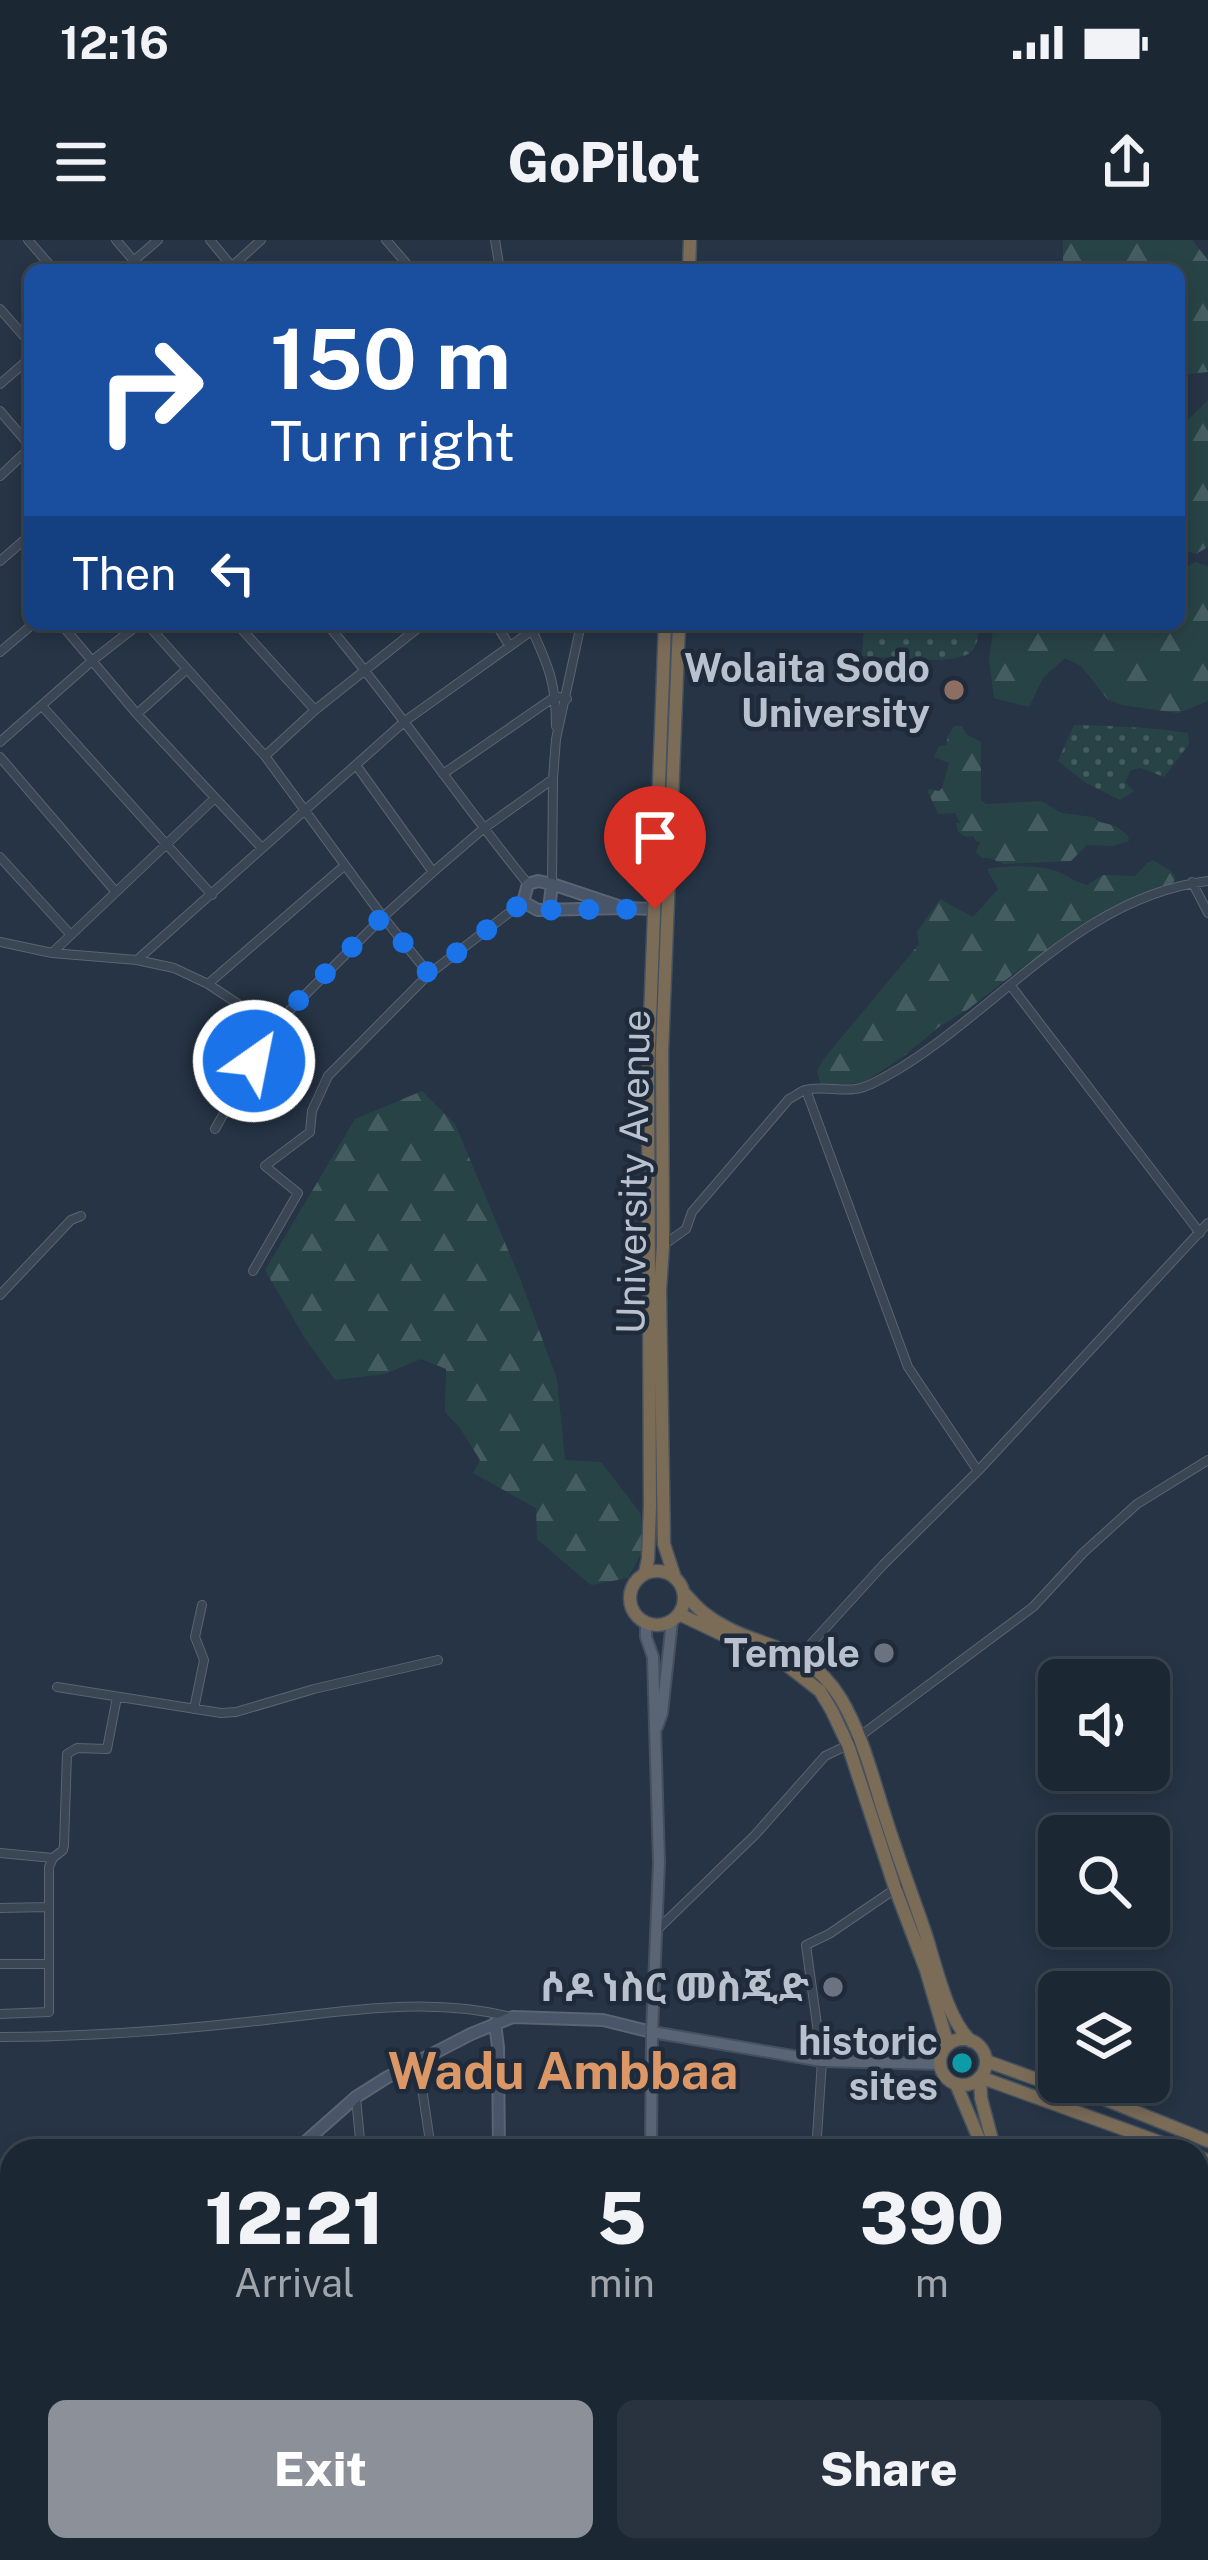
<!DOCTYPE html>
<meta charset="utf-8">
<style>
body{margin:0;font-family:"Public Sans","Noto Sans Ethiopic",sans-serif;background:#293340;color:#f1f3f6;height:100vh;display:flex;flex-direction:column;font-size:45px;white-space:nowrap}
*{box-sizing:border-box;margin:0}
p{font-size:39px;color:#a0a5ac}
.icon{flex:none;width:66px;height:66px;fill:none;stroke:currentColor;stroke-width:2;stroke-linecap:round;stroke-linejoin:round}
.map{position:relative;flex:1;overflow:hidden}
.panel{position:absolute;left:0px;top:1899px;width:1209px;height:423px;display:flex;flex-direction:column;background:#1c2734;border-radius:36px 36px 0 0;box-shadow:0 6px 18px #0003,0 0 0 3px #3a444f}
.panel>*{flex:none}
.guide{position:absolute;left:24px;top:24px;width:1161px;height:366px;border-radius:18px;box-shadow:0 6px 18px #0003,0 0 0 3px #3a444f;background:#1a4fa0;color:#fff;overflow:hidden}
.tools{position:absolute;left:1038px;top:1419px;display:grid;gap:24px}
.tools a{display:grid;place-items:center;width:132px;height:132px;border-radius:18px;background:#1c2734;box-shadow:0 6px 18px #0003,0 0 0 3px #3a444f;font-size:60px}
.pin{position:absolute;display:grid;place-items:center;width:102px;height:102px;color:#fff;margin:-123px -51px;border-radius:50% 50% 50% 0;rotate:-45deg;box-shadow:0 0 12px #0007}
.pin .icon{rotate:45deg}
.me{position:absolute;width:132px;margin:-66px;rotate:33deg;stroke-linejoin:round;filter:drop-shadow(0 0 9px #0008)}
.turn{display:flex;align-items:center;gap:42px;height:252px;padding:0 48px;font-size:54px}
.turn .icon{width:156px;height:156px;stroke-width:2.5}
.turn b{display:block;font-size:84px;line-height:102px}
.then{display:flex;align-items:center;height:114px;padding:0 48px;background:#0003;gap:24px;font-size:45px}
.eta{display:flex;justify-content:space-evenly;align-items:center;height:204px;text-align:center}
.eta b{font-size:72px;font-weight:800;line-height:84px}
.action{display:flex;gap:24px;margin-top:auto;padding:24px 48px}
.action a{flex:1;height:138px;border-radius:18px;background:#8c9099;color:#fff;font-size:48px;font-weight:800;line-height:138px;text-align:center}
.action a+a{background:#293340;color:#f1f3f6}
.status{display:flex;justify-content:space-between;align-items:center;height:84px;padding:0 60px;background:#1c2734;direction:ltr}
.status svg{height:33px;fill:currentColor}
header{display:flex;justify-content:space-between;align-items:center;height:156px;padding:0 48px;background:#1c2734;font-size:54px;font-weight:800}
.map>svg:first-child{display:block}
.forest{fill:url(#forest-firs)}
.garden{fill:url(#garden-dots)}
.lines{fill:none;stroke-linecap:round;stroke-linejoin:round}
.street-casing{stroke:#5a6472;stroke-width:10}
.secondary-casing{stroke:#5a6472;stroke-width:14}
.primary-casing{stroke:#454f5e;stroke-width:14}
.highway-casing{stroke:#45515f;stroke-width:15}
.street{stroke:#3b4654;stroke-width:8}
.secondary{stroke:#495568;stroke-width:10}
.primary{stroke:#596574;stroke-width:10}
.highway{stroke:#7b6c58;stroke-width:12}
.route{stroke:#1a73e8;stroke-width:21;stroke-dasharray:0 37.8}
.education-dot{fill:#8d6e63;stroke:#1f2b3a;stroke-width:4.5}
.worship-dot{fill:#6b7280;stroke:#1f2b3a;stroke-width:4.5}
.culture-dot{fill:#0f9aa8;stroke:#1f2b3a;stroke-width:4.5}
.labels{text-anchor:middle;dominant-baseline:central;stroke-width:9;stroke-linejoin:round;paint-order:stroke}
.poi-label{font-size:39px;font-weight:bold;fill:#b9c1ce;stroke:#1f2b3a;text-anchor:end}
.street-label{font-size:39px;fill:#b9c1ce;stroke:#1f2b3a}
.district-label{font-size:51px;font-weight:bold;fill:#dc9766;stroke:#1f2b3a}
</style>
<div class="status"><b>12:16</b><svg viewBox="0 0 49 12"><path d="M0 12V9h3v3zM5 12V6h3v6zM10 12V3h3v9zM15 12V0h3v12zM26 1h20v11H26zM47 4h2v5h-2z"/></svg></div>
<header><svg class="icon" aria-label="menu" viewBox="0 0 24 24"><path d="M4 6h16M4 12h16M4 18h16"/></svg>GoPilot<svg class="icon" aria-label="share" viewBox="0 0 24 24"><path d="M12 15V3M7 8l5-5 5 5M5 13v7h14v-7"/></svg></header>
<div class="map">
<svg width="1208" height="2320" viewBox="0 0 1208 2320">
<defs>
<pattern id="forest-firs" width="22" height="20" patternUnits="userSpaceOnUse" patternTransform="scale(3)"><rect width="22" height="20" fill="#284346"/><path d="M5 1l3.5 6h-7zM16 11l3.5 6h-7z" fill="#455c60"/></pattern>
<pattern id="garden-dots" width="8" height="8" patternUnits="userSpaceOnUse" patternTransform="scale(3)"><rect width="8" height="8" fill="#284346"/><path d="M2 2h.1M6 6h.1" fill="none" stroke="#455c60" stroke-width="1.8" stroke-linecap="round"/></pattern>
</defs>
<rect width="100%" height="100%" fill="#263445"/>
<!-- forest -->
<path class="forest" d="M1063,0H1192L1208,20V132L1179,135V30H1063Z
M1208,160V307L1196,314L1179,308V189Z
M1195,322L1208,326V461L1178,473L1122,465L1108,460L1081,426L1065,418L1043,438L1029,467L994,458L989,419L994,384H1179V324L1184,329Z
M954,486H962L966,494L981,502V560L986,564L1041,561L1062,573L1093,577L1100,582L1116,586L1128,596L1129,601L1112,606L1087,605L1071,621L1004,624L989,618H982L976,612L980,602L976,601L973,596L966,597L958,592L956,583H960L955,573L938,574L928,552L929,549L939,551L942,548L949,523L934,517L939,506L946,505L948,496Z
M1153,620L1172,632L1176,639C1167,650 1163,651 1150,650L1147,654L1029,722L967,770L940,786L904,816L863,843L821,846L817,831L823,820L919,704L917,692L940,659L973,677L998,649L987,629C1005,626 1030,625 1049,629C1063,631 1073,642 1087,645L1103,635L1135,636L1147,623Z
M422,851L455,884L521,1041L557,1139L565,1220L601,1222L641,1274L642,1312L628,1338L591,1345L537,1299L536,1268L473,1233L480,1220L460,1188L445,1172L446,1129L421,1119L385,1134L335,1140L304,1097L265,1030L355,879Z"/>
<!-- garden -->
<path class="garden" d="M864,384H979C978,394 979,404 971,412C955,426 886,417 862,416Z
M1074,485C1113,486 1150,487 1188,493L1189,504L1164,537L1141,528L1131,530L1125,542L1134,551L1120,560L1086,543L1058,521Z"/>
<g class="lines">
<!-- street casing -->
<g class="street-casing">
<path id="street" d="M28,0L54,30
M116,0L134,21
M210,0L234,29
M386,0L412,30
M495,0L500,30
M123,30L158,0
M228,30L261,0
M0,69L30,103
M0,144L30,118
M0,171L30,206
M0,236L30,208
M0,321L30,295
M61,384L137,474L261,607
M147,384L265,516L383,677L429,734
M237,384L315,470
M327,384C398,468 459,559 528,644
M496,384L509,405
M532,390C549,427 556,444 556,486
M0,412L33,384
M42,466L212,655
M137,474L187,429
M0,502L93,420L139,384
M265,516L315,470L423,384
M0,517L115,651
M356,525L433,632
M443,534L556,456L567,459
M0,617L70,694
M1192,642L1208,673
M552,644L553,539L556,499L581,384
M0,702L52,713L137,720L174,728L208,744L273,787L383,677L433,632L483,589L553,539
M53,712L215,558
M137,720L405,481L541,384
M208,744L344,626
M1011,746L1200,993
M806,850L908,1127L978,1231
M215,889L273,787
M665,1004L686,989L692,972L789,859C795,856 800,852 805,850C823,845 844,853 861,848C875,844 890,834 902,827C1003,764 1084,656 1208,641
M253,1031L298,953L265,926L310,892L312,871L328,836L429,734L523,662
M0,1055L71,980L81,976
M800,1416L883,1325L978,1231L1208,983
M57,1447L221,1473L236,1472L314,1449L438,1420
M194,1469L204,1420L195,1397L202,1365
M0,1613L53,1618
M0,1668L49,1667
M656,1691L755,1595L825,1516L848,1505L1033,1367L1083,1313L1137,1264L1208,1220
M0,1724H49
M0,1774L49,1772V1627L53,1618L63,1610L64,1605L67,1514L77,1508L107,1509L117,1457
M0,1797C83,1797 165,1791 247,1782C335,1773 425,1755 511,1777
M418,1821L431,1909
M356,1857L361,1911
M397,1911L498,1906
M816,1911L822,1821L806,1705L829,1694L898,1647
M0,2253H12
M108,2310V2320
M312,2310V2320
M374,2310V2320
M441,2310V2320
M173,2315L251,2310
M794,2320L795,2310
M998,2320V2310
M1070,2320V2310"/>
</g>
<!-- secondary casing -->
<g class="secondary-casing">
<path id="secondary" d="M552,644L624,668L655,669
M549,669L552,644L538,641L528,644L523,662L538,670L624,668
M495,1783L498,1807L499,1911
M295,1911L356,1857L386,1838L471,1794L513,1777L603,1780L652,1792
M0,2219L12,2206
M173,2310V2320
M513,2310V2320"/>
</g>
<!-- primary casing -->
<g class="primary-casing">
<path id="primary" d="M646,1383V1397L653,1417L659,1623L652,1792L651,1911
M657,1487L662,1473L672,1381
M652,1792L822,1821L940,1824
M656,2310V2320"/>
</g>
<!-- highway casing -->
<g class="highway-casing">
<path id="highway" d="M689,30L690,0
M630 1358a27 27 0 1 1 54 0a27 27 0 1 1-54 0Z
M645,1333L648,1319L650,1266L648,832L665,384
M674,1335L664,1304L660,1050L663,1005L662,812L679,384
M685,1354C691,1360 697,1368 704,1373C752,1411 804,1398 841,1459C863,1496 873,1539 886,1579C898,1617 912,1654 925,1692C935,1722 947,1780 971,1801
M679,1374L788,1426L820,1451L832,1471L848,1505L895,1648L926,1730L948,1805
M940 1822a23 23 0 1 1 46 0a23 23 0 1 1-46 0Z
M986,1821L1039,1840L1104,1859L1208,1901
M956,1844L984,1911
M995,1911L981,1858L980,1837L1184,1911
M1197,1916L1208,1921
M1135,2310L1140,2320
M1147,2310L1151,2320"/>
</g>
<!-- street -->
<use href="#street" class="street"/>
<!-- secondary -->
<use href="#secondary" class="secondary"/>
<!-- primary -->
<use href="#primary" class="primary"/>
<!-- highway -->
<use href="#highway" class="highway"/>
</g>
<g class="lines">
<!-- route -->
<path class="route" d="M254,821L282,777L382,677L429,734L523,662L530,667L543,670L655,669"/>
</g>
<!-- markers -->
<circle class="education-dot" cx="954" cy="450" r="12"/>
<g class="worship-dot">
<circle cx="884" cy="1413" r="12"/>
<circle cx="833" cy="1747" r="12"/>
</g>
<circle class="culture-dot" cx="962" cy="1823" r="12"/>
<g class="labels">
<!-- poi labels -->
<g class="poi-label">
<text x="930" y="428">Wolaita Sodo<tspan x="930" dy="45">University</tspan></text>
<text x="860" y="1413">Temple</text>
<text x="809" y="1747">ሶዶ ነስር መስጂድ</text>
<text x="938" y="1801">historic<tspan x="938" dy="45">sites</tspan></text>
</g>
<!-- street labels -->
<g class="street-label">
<text transform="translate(633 932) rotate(-89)">University Avenue</text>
</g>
<!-- district labels -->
<g class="district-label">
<text x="563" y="1830">Wadu Ambbaa</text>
</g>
</g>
</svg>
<div class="tools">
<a><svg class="icon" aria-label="sound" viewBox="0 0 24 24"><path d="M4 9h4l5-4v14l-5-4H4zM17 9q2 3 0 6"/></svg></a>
<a><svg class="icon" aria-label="search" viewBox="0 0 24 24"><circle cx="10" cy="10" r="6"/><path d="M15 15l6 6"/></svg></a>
<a><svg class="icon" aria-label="layers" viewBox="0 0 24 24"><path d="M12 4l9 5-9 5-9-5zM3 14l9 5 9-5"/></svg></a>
</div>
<div class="pin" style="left:655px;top:669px;background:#d93025"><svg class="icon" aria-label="arrive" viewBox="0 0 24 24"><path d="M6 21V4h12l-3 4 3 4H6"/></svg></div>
<svg class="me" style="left:254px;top:821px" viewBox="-20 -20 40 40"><circle r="17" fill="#1a73e8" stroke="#fff" stroke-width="3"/><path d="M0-11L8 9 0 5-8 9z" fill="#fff"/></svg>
<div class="guide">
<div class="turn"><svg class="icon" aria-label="right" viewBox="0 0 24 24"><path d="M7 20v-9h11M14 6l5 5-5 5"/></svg><div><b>150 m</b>Turn right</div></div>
<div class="then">Then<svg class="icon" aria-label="left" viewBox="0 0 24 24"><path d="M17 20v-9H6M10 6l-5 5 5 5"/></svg></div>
</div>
<section class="panel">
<div class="eta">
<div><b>12:21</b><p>Arrival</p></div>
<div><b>5</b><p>min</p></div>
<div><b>390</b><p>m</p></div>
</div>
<div class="action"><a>Exit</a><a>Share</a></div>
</section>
</div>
